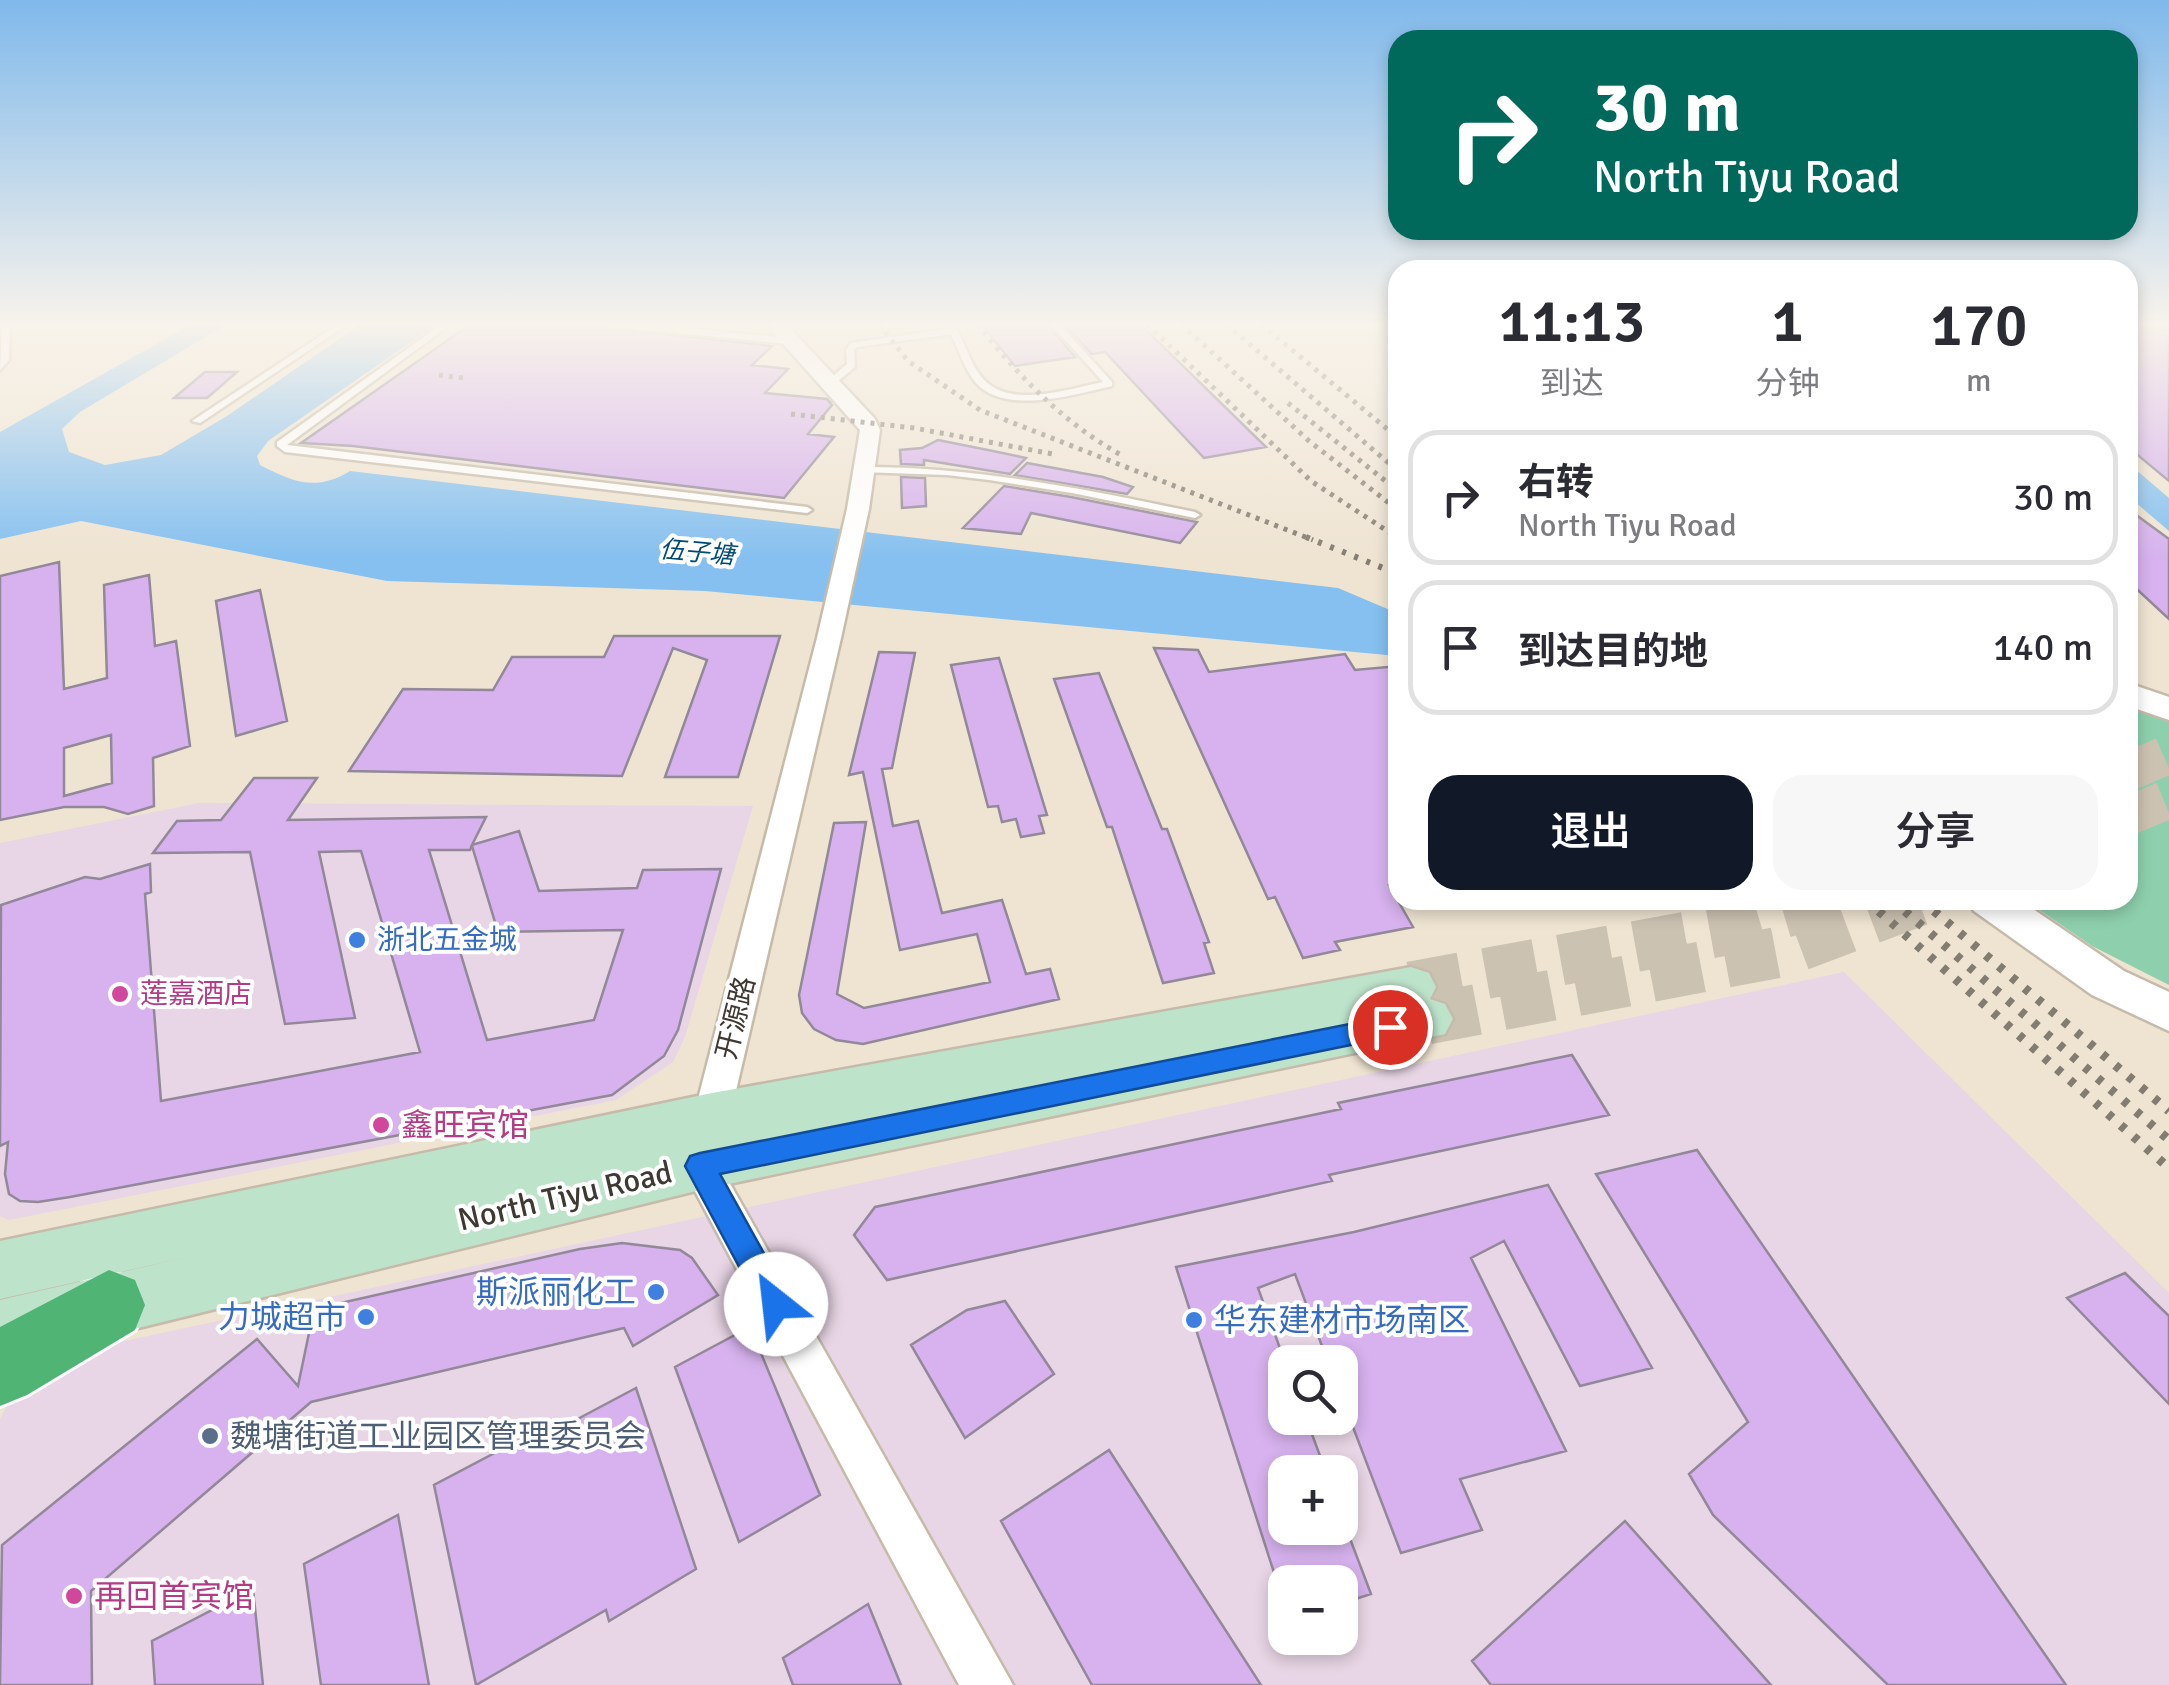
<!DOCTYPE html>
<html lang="zh">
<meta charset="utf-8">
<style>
body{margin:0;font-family:Signika,"Noto Sans SC",sans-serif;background:#f7f7f7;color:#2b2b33;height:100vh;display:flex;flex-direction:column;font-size:38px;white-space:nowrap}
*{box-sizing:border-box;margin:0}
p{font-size:32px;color:#7c7c81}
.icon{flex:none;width:55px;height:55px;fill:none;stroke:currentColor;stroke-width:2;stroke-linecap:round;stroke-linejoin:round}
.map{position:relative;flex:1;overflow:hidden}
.sheet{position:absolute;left:1388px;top:260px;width:750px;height:650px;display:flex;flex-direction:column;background:#fff;border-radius:30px;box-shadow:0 5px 15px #0003}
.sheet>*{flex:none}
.top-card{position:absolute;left:1388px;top:30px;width:750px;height:210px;border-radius:30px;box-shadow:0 5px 15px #0003;background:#00695c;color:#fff;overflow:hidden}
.buttons{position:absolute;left:1268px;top:1345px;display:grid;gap:20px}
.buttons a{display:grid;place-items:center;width:90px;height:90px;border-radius:20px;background:#fff;box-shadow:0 5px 15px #0003;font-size:50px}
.pin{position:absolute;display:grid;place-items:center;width:85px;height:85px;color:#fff;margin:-42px;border:5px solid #fff;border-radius:50%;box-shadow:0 2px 10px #0007}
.me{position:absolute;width:110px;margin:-55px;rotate:331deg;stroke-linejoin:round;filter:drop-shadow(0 0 8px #0008)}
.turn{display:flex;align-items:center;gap:35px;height:210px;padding:0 40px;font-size:45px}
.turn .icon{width:130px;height:130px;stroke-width:2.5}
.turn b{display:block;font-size:70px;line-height:85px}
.eta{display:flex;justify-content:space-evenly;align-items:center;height:170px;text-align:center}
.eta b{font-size:60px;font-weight:600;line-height:70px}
.primary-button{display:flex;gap:20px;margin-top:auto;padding:20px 40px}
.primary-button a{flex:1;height:115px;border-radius:30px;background:#111827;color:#fff;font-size:40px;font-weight:600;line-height:115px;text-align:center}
.primary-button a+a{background:#f7f7f7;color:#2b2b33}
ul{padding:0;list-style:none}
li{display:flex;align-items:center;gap:30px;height:135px;margin:0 20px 15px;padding:0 20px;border:5px solid #e1e1e2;border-radius:30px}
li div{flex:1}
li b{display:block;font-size:38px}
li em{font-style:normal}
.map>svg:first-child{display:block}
.commercial{fill:#e8d5e5;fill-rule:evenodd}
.green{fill:#8ed0ad}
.water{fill:#85c0f0}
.building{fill:#d7b2ee;stroke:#928899;stroke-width:2.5;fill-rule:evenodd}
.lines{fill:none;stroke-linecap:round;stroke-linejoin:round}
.secondary-tunnel-far1{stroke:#ccc2b2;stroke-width:39;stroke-dasharray:39 19;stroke-linecap:butt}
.secondary-tunnel{stroke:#ccc2b2;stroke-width:51;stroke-dasharray:51 25;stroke-linecap:butt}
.service-casing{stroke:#c6bbaa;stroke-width:5}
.minor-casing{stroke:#c6bbaa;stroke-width:5}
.tertiary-casing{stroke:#c6bbaa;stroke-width:5}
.secondary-casing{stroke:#c6bbaa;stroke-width:5}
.trunk-casing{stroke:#fff;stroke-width:6}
.service{fill:#fff;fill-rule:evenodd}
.minor{fill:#fff;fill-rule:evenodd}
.tertiary{fill:#fff;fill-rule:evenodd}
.secondary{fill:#bee3cb;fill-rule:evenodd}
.trunk{fill:#50b474;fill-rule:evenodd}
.rail-far2{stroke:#837c70;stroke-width:5;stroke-dasharray:4 6;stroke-linecap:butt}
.rail-far1{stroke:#837c70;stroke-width:6;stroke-dasharray:4 9;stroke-linecap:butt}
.rail{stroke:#837c70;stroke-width:9;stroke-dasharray:6 11;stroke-linecap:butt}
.route{fill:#1a73e8;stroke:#114b97;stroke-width:2.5}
.shop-dot{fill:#3f7fe0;stroke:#fff;stroke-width:4}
.hotel-dot{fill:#d1479c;stroke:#fff;stroke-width:4}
.service-dot{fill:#5c6f8a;stroke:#fff;stroke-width:4}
.labels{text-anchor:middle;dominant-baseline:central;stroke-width:8;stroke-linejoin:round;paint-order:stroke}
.far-water-label{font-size:25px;font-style:italic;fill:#004b76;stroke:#fff}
.shop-label{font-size:28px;fill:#366cbe;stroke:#fff;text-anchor:start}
.hotel-label{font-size:28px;fill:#b23c85;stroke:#fff;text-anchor:start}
.street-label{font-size:28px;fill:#3e3932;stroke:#fff}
.near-hotel-label{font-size:32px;fill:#b23c85;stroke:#fff;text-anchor:start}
.near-street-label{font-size:32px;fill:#3e3932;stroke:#fff}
.near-shop-label{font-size:32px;fill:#366cbe;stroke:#fff;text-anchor:end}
.near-service-label{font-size:32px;fill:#4e5e75;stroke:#fff;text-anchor:start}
</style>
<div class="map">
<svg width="2169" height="1685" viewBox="0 0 2169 1685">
<rect width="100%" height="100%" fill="#efe4d2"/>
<!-- commercial -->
<path class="commercial" d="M199,803L753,806L685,1037L673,1062L616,1100L9,1220L0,1216V843Z
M1844,972L2169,1293V1685H0V1419L9,1402L92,1348ZM1285,1362H1340V1418H1285ZM1285,1472H1340V1528H1285ZM1285,1582H1340V1638H1285Z"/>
<!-- green -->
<path class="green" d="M2128,700L2169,720V985L2092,946L2025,900H2128Z"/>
<!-- water -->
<path class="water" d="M192,324H227L80,412L62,429L69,452L105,465L161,455L227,416L361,324H437L268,441L257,456L260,465C293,482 316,492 350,471L1338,588L1397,613V656L705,591L387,581L81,521L0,539V432Z
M2128,463L2169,498V531L2128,496Z"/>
<!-- building -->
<path class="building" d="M471,324H574L772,346L752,365L788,369L765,393L827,399L832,405L808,434L834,437L784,498L353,446L301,443Z
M981,324H1047L1075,357L1015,366Z
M1064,324H1140L1266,447L1204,458L1105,352L1092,354Z
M2128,327L2169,328V481L2128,447Z
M205,372H237L207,398H174Z
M938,440L993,451L1026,458L1010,474L924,460V465L901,464L900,450L922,448Z
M1027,463L1103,477L1133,487L1127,494L1015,475Z
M901,477L925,478L926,506L902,508Z
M1004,486L1071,497L1197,522L1180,543L1031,513L1021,534L963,528Z
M2128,509L2169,539V619L2128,581Z
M59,562L64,689L107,678L104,585L149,575L155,646L176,641L190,746L153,758L154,806L128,814L104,807H64L0,820V576ZM111,735L112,783L64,796V748Z
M260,590L287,721L236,736L216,601Z
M614,636H780L738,777H665L707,660L673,648L622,776L349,771L403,689L493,690L512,657H604Z
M1154,648L1198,650L1209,672L1345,654L1355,670L1398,666V883L1389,885L1413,927L1335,942L1340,950L1303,958L1275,897L1268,899Z
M879,652L915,653L892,768L882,769L893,826L918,821L942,913L1002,900L1026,974L1050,969L1059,999L863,1044L836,1040L814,1029L802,1013L799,995L834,823L866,822L837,994L864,1008L990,982L977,934L900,950L863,772L849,775Z
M999,658L1047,815L1039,816L1044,833L1021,837L1016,819L1002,822L998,806L988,807L951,665Z
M1099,673L1162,829H1167L1209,942L1204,943L1214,973L1163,983L1112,827H1107L1054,679Z
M254,778H317L288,820L486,817L472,845L519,831L539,891L637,888L643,870L721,869L678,1030L664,1056L612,1095L70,1197L38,1202L20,1201L9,1194L5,1174L8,1142L0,1146L1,905L85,877L100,879L150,864L151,892L145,894L161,1101L420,1052L361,851L319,852L355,1018L285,1024L250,852L153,853L177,821L221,820ZM472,846L498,932L623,930L594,1020L487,1040L429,850H470Z
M1572,1055L1609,1115L1329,1175L1332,1181L887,1280L854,1235L875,1207L1341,1109L1338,1103Z
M1697,1150L2066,1685H1888L1713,1515L1689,1474L1748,1422L1596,1174Z
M1548,1185L1652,1368L1580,1386L1504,1241L1471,1258L1566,1451L1460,1479L1482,1530L1401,1553L1340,1393V1362H1328L1295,1274L1258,1288L1285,1362V1418H1306L1326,1472H1285V1528H1346L1371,1594L1340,1604V1582H1277L1176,1267L1354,1232Z
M622,1243L680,1250L692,1258L718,1295L633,1346L624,1328L311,1402L91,1591L92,1685H0L2,1545L257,1339L298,1386L314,1309L580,1249Z
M2125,1273L2169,1316V1404L2067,1298Z
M1005,1301L1054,1374L965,1438L911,1345L967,1310Z
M750,1327L820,1495L739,1542L675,1367Z
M636,1388L696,1569L609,1621L606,1610L476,1685L434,1485L521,1439L523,1448Z
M1109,1450L1261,1685H1092L1001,1521Z
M398,1515L429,1685H321L304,1564Z
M1625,1521L1771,1685H1491L1472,1661Z
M253,1589L263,1685H155L152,1641Z
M868,1604L901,1685H793L783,1658Z"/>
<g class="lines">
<!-- secondary-tunnel-far1 -->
<path class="secondary-tunnel-far1" d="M2128,772L2169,754
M2128,816L2169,799"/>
<!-- secondary-tunnel -->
<path class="secondary-tunnel" d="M1411,987L1721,931L1826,900
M1427,1019L1785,951L1920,900"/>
<!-- service casing -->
<g class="service-casing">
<path id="service" d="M2,324H10L9,360L0,370Z
M339,324H348L200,423L192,421Z
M442,324H451L287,445L807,507L812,510L807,513L285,452L277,446V442Z
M611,324H636L790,338L794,341L790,344L615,327Z
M1051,324H1059L1112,382V386C1076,394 1006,416 976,383C964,369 959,350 951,334L857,347L854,350L855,367L833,385L825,383L847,364L846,350L851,343L954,328L958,331C965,345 970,362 980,375C1006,411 1067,389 1103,382Z
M864,467C977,467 1085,489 1195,512L1200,515L1195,518L1072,493L989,480L947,475L860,472V468Z"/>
</g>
<!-- minor casing -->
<g class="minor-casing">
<path id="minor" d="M770,324H786L875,419L880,430L869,509L841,638L719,1164L1013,1685H959L681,1165L817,638L847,509L860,430L777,337Z"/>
</g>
<!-- tertiary casing -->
<g class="tertiary-casing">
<path id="tertiary" d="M2128,683L2169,697V720L2128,706Z
M1968,900H2020L2124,971L2169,992V1031L2092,995L1974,911Z"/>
</g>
<!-- secondary casing -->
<g class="secondary-casing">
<path id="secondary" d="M1411,967L1429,973L1436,987L1430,999L1445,1004L1453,1019L1445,1034L700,1190L0,1362V1300L192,1256L0,1299V1241L712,1093Z"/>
</g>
<!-- trunk casing -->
<g class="trunk-casing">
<path id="trunk" d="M109,1270L135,1280L145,1305L135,1330L27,1395L0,1406V1327Z"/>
</g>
<!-- service -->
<use href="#service" class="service"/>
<!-- minor -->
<use href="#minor" class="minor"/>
<!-- tertiary -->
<use href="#tertiary" class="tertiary"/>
<!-- secondary -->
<use href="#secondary" class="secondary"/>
<!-- trunk -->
<use href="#trunk" class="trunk"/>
<!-- rail-far2 -->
<path class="rail-far2" d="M879,324L908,361L980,410L1313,540
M977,324C1020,377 1063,423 1123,456
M1147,324L1311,481L1398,538
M1181,324L1309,441L1398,510
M1226,324L1398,471
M1261,324L1398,438
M439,375L464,378
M1288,403L1398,491
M791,414L914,428L1053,454"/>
<!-- rail-far1 -->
<path class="rail-far1" d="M1306,537L1398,574"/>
<!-- rail -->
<path class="rail" d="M1866,900L2169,1168
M1892,900L2169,1140
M1921,900L2169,1111"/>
</g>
<!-- sky -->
<linearGradient id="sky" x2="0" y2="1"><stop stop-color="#80b9eb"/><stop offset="0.58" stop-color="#f8f3eb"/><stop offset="1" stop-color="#f8f3eb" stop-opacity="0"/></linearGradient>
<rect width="2169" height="559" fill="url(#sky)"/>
<!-- route -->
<path class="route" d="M1390,1016L1400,1019L1404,1027L1400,1034L1390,1037L720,1174L792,1304L787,1315L776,1319L765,1315L685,1166L690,1156L700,1153Z"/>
<!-- markers -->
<g class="shop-dot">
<circle cx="357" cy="940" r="10"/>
<circle cx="656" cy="1292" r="10"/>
<circle cx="366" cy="1317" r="10"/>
<circle cx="1194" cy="1320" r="10"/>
</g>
<g class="hotel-dot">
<circle cx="120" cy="994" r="10"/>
<circle cx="381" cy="1125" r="10"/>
<circle cx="74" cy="1596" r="10"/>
</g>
<circle class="service-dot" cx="210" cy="1436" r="10"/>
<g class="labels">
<!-- far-water labels -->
<g class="far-water-label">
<text transform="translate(697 552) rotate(5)">伍子塘</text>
</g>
<!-- shop labels -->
<g class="shop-label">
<text x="377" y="940">浙北五金城</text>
</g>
<!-- hotel labels -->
<g class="hotel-label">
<text x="140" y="994">莲嘉酒店</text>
</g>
<!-- street labels -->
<g class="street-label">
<text transform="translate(736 1018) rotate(-76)">开源路</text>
</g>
<!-- near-hotel labels -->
<g class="near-hotel-label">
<text x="401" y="1125">鑫旺宾馆</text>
<text x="94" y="1596">再回首宾馆</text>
</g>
<!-- near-street labels -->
<g class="near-street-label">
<text transform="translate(565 1196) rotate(-13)">North Tiyu Road</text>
</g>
<!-- near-shop labels -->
<g class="near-shop-label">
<text x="636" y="1292">斯派丽化工</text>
<text x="346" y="1317">力城超市</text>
<text x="1214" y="1320" text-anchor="start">华东建材市场南区</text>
</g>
<!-- near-service labels -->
<g class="near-service-label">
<text x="230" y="1436">魏塘街道工业园区管理委员会</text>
</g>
</g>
</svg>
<div class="buttons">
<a><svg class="icon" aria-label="search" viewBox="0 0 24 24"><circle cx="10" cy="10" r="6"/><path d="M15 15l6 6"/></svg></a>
<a>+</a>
<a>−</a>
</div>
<div class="pin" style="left:1390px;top:1027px;background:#d93025"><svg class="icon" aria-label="arrive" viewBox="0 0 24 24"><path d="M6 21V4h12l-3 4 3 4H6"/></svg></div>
<svg class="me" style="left:776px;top:1304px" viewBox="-20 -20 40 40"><circle r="19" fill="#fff"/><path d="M0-13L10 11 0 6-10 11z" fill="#1a73e8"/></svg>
<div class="top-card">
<div class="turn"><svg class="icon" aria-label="right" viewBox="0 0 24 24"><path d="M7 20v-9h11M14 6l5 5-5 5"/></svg><div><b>30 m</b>North Tiyu Road</div></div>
</div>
<section class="sheet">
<div class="eta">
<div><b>11:13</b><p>到达</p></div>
<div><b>1</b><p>分钟</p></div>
<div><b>170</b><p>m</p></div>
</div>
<ul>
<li><svg class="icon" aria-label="right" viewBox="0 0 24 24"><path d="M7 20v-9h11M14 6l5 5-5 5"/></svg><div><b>右转</b><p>North Tiyu Road</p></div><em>30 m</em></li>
<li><svg class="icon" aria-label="arrive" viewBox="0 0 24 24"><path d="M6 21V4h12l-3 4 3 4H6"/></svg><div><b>到达目的地</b></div><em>140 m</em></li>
</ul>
<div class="primary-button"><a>退出</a><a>分享</a></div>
</section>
</div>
